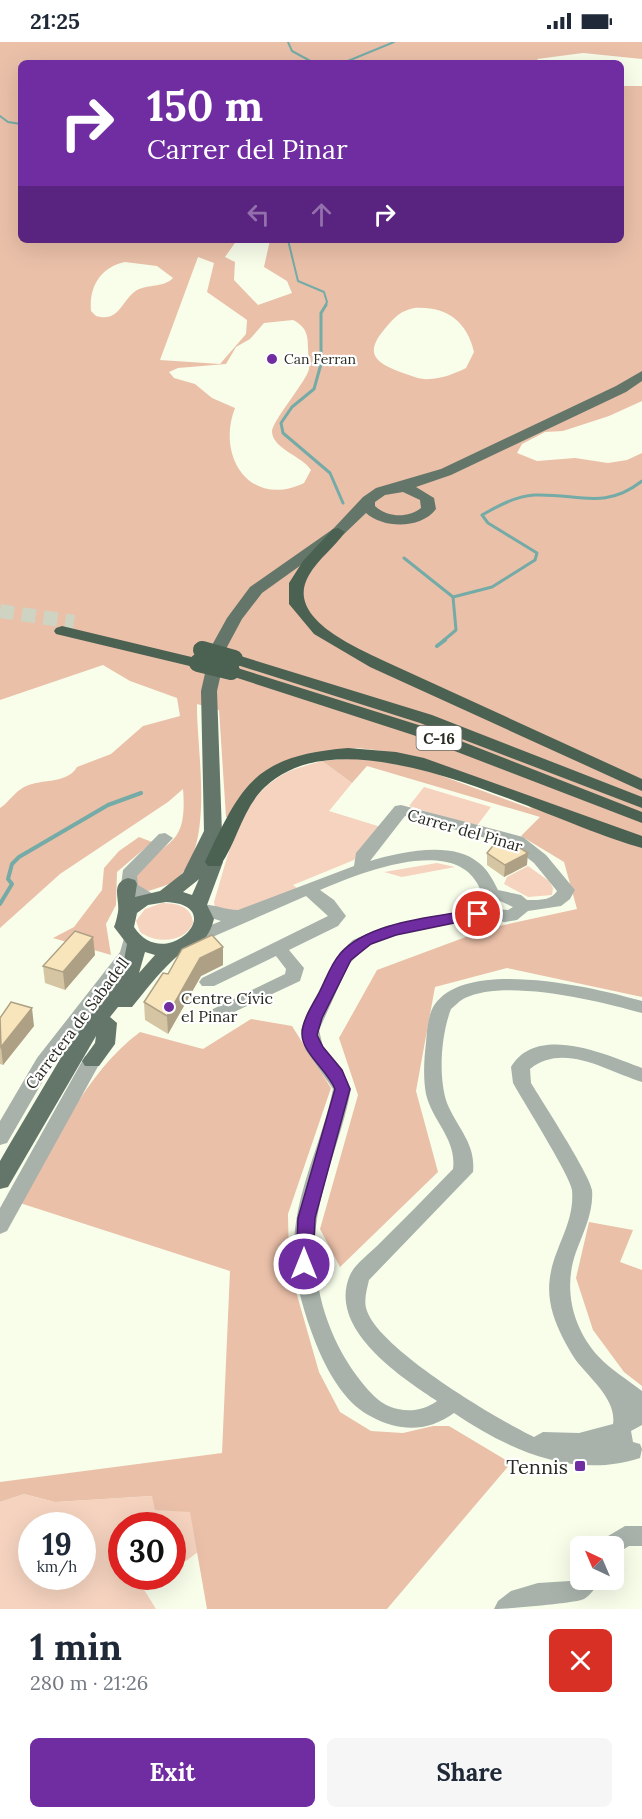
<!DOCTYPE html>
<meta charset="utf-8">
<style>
body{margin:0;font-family:Lora,serif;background:#f6f6f7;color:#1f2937;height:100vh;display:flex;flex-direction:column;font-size:22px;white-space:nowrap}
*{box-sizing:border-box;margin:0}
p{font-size:20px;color:#747a83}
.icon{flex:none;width:33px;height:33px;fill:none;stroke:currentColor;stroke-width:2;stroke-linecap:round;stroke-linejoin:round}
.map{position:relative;height:1567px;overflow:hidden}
.side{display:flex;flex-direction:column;background:#fff;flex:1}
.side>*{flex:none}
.top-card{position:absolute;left:18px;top:18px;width:606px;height:183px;border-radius:9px;box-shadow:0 6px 24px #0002;background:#702ca1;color:#fff;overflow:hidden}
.needle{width:39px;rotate:316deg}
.buttons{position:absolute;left:570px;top:1494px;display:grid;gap:12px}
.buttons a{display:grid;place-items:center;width:54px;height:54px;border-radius:9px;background:#fff;box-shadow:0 6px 24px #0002;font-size:30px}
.speed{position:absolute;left:18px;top:1470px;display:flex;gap:12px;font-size:30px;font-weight:700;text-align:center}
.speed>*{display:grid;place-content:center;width:78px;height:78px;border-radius:50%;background:#fff;box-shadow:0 6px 24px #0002;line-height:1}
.speed small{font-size:15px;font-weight:400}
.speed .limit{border:9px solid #d22;background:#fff;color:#111}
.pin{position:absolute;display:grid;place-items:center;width:51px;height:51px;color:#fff;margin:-26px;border:3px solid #fff;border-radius:50%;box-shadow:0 2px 6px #0007}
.me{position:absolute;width:66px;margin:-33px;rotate:0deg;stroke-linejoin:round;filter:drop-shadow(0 0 4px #0008)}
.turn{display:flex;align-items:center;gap:21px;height:126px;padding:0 30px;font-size:27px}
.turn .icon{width:78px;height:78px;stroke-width:2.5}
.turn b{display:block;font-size:42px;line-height:51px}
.lanes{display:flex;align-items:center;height:57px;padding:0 30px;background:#0003;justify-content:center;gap:30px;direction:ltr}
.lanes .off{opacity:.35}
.round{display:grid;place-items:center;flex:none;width:63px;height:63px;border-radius:9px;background:#f6f6f7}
.overview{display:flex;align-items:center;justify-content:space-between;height:102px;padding:0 30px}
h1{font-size:36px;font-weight:700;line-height:45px}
.primary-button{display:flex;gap:12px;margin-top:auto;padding:12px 30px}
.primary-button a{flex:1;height:69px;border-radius:9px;background:#702ca1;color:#fff;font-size:24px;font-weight:700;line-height:69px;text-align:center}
.primary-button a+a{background:#f6f6f7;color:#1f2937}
.status{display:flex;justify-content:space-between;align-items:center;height:42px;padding:0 30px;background:#fff;direction:ltr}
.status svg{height:16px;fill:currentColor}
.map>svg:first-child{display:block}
.green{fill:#f5d3bf;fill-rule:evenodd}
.forest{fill:#eac0a9;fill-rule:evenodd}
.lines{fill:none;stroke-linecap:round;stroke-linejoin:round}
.stream-far2{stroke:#75aba7;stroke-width:2}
.stream-far1{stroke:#75aba7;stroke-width:3}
.stream{stroke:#75aba7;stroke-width:4}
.highway-tunnel{stroke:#cfd4c2;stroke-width:14;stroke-dasharray:14 8;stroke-linecap:butt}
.minor{fill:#a8b2ab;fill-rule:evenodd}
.major{fill:#647669;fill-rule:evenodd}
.highway{fill:#4b6152;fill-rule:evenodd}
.highway-bridge{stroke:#4b6152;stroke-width:18}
.wall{fill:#d5c5a2}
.shaded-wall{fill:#aea084}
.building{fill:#f8e5bc;stroke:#aea084;stroke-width:1.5}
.route{fill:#702ca1;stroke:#491d69;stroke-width:1.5}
.poi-dot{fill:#702ca1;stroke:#fff;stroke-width:2}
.labels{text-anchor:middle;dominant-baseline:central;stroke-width:4.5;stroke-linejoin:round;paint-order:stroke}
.far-poi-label{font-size:14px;fill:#292c22;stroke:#fff;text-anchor:start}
.shield{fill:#fff;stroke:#696b64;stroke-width:1.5}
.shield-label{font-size:15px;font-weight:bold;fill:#292c22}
.street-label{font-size:16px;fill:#292c22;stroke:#fff}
.poi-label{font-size:16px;fill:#292c22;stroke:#fff;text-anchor:start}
.near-poi-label{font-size:20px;fill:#292c22;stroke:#fff;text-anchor:end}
</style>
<div class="status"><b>21:25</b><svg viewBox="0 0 49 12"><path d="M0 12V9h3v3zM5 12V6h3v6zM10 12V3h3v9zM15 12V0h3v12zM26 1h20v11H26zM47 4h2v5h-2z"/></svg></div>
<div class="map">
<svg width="642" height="1567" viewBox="0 0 642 1567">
<rect width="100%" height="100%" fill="#f8feea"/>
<!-- green -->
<path class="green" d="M322,719L352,741L329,769L381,785L354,818L293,843L297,846L236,872L215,867L214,860C229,813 236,760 282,733C294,726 309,723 322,719Z
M424,745L491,765L476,785L409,764Z
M437,821L455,825L402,835L384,830Z
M528,824L549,839L553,846L552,853L528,855L504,842L507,835Z
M162,861C176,861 192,864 193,881C185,901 156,902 140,890L136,879L145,867Z
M24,1452L55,1460L152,1454L197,1470L203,1506L186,1519L173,1521L172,1484H122V1534L147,1535L143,1546L156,1567H0V1460ZM32,1484H82V1534H32Z"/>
<!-- forest -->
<path class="forest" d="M0,0H642V17L583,11L537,17L540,21H21V198H237L225,215L235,220L234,238L258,263L292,251L287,239L264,225L270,198H621V44H642V359L609,374L563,389L545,390L522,402L517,411L537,419L575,416L608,421L627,418L642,411V955L507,926L435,945L416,1049L438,1130L340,1225L320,1187L358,1053L339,996L377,928L490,886L577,867L564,820L521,794L540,775L367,724L352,741L322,719L363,715L415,724L532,767L514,751L383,709L357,706L302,715L274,726L230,775H226L219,668L197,662C196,707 217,808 174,839C167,844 157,846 148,849L136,844L135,835C164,794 188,809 183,747L168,760L60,832L0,886V766C8,761 13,752 21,747C37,735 66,744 77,725L111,712L143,684L180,674L177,656L130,639L103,623L0,658ZM198,215L214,221L207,250L247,278L246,292L220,322L160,318ZM125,220L157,224L173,236C163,246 149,242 137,248C121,258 120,281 96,274L91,269C89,244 101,225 125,220ZM414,266C446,264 467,279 474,310L466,326C454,332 443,336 430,337C420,338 412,334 403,331C373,320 363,311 388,283C396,274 401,269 414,266ZM293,278C307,285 308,294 308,307C308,314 311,324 308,330C303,343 271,381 272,390C273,407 302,414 311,428L304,441C250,467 216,414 235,366L212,356L195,342L174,336L169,330L178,326L226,322L236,305L250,297L264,281Z
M139,795L152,800L117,830L116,863L106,882L111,913L53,896L74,885L102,848L104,826L119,809Z
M251,977L292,984L331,1046L288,1172L289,1225L319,1330L340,1370L371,1389L403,1391L433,1384H449L511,1421L387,1567H207L190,1470L155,1468L152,1454L55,1460L24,1452L0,1460V1440L222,1411L230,1229L20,1161C54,1103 85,1031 140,990L203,1007Z
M589,1180L633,1188L620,1220L642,1228V1344L624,1330L593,1288L576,1236Z"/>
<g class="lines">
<!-- stream-far2 -->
<path class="stream-far2" d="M288,0L292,9L314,21
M343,21L394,0
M0,74L8,80L21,82
M288,198L298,239L324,250L327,260L325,264"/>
<!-- stream-far1 -->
<path class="stream-far1" d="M326,263L321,271V322L314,347L292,365L281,381L283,391L330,431L343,461
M404,516L453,555
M443,599L456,588L453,555L492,545L535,518L537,511L488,481L482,473C498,464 516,454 534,453C577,451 604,469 642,439"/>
<!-- stream -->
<path class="stream" d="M437,604L445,598
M0,862L12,842L8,837L12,822L19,815L108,763L141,751"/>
<!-- highway-tunnel -->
<path class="highway-tunnel" d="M0,569L74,580"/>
<!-- minor -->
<path class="minor" d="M401,763L523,795L546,813L575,848L570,857L561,864L528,869L517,878L505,880L484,876L411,889L381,898L365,906L349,922L319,988L323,1005L342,1028L351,1047C344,1086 328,1122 320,1161C304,1229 326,1305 374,1354C391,1371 418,1373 437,1359C399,1334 327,1286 350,1233C355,1222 369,1212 378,1203C403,1178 428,1153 453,1127C457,1097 432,1079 426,1052C423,1036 424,1017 426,1001C427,988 428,972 435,962C468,915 597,946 642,959V971C600,959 505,936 465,956C460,958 455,964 451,967C441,993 438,1035 447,1061C457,1086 476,1101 473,1130L369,1238C367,1247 363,1259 367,1269C381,1308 492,1374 530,1393L534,1395L543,1390L579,1391L613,1382C617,1357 588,1335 575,1317C566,1303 558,1288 553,1272C537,1219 576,1193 572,1148C571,1135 523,1059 513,1041L511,1025C537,981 607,1013 642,1026V1040C606,1029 564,1000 530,1027L531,1041C542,1059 590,1133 592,1148C594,1169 583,1191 576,1210C563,1246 572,1286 599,1315C611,1328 628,1338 642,1349V1383L631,1389L633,1400L640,1402L642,1407L640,1416C574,1438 507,1407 454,1371C428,1390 400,1390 372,1375C347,1363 330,1334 319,1309C302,1268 289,1224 296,1180C303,1134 324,1092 333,1047L305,1007L301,988L307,971L340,910L353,898L386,884L478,866C486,858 482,850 477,841C450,794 358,832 320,848L334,858L346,874L338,884L289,908L304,926L300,939L219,977L213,975L210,971L213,967L285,932L286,927L276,914L214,944H202L199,940L202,936L328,874L306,854L201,900L195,902L186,896L189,892L221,879L195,871L192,867L195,863C208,860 224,868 238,868L354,824L356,811L395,764ZM405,774L511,803L534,821L557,849C551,859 538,858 527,858L521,853L498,848C493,838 488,828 479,821C453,798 400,810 370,819ZM500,859L513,865L508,868L496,867Z
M165,791L173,796L137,834L138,843L160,856L151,862L130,854L121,843L123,828L159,792Z
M131,891L140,897L138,911L51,1025L7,1101L0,1103V1079L37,1016L120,910L125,893Z
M92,1012L99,1014L101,1019L7,1189L0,1192V1166L85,1014Z
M625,1484H642V1504H629L614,1513V1504H600L603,1497Z
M580,1530V1538H599C596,1545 591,1553 584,1557C577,1561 506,1567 494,1567L498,1559L511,1549L538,1541L570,1539Z"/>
<!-- major -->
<path class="major" d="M642,329V339L626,350L451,433L416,445L434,456L436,467C421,487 384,487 366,471L343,493L262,551L242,577L227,605L217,649L223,820L207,863L214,877C206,907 191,901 173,918C158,932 145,949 132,965H118L110,975L117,981L115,1002L99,1024H85L82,1019L95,1001L96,994L8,1145L0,1147V1119L8,1105L69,1002L113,943L124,918L127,902L114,885C116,880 117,875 118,870C120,857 110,841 128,836L135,838L137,842L135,855L160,849L183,831L204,789L201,649L211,605L227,576L250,545L333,487L363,455L376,446L441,427L616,344ZM403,450L420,458L421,466C408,476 388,476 375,464V460L385,453ZM199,837L192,853L183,850L198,838ZM166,860C232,863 165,933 134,885L137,871L148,863ZM145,910L155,913L139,931Z"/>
<!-- highway -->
<path class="highway" d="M338,486L345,490C335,505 318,517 309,533C284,575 353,604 382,618L642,737V749L370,625L314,592L289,562V541L303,519L333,487Z
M62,584L204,618L206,621L198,626L56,592L54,589L56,586Z
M234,612L432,673L642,755V766L420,681L228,620L226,617L228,614Z
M231,624L425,685L642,770V781L413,693L225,632L223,629Z
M348,706L396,710L424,716L642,794V806C547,781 350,665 265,745C242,767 238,798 220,824H208L205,820C242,742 254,714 348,706Z"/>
<!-- highway-bridge -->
<path class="highway-bridge" d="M202,608L234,617
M198,621L231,629"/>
</g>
<!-- wall -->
<path class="wall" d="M487,811L527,823L504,835L487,823Z
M93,895L95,913L65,948L45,941L43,924Z
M223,905V923L201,934L168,992L145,978L144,960L168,932Z
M0,976L34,984L3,1023L0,1022Z"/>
<!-- shaded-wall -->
<path class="shaded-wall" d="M528,811L527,823L504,835L505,823Z
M93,895L95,913L65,948L63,930Z
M223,905V923L201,934L168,992L167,974L200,916Z
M32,966L34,984L3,1023L1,1005Z"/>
<!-- building -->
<path class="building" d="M501,794L528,811L505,823L487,811Z
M75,889L93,895L63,930L43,924Z
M212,893L223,905L200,916L167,974L144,960L163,931L168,932L182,907Z
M11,960L32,966L1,1005L0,976Z"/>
<!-- route -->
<path class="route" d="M478,867L483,869L485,872L483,875L396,893L371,902L351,918L322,976L317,993L323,1005L342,1028L350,1047L315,1176L313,1222L311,1227H298L296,1222L298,1176L335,1047C328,1029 302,1011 302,992C302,978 314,961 320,949C326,937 331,922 340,912C367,879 438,875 478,867Z"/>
<!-- markers -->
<g class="poi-dot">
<circle cx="272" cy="317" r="6"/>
<circle cx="169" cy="965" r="6"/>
<rect x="574" y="1418" width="12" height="12" rx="3"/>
</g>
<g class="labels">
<!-- far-poi labels -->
<g class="far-poi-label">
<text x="284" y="317">Can Ferran</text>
</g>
<!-- shield labels -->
<rect class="shield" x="416.5" y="684" width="45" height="24" rx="4.5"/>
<g class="shield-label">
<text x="439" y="696">C-16</text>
</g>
<!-- street labels -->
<g class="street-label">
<text transform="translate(465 788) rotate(16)">Carrer del Pinar</text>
<text transform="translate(77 981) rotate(-53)">Carretera de Sabadell</text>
</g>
<!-- poi labels -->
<g class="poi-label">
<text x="181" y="956">Centre Cívic<tspan x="181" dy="18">el Pinar</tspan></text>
</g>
<!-- near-poi labels -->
<g class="near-poi-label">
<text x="568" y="1424">Tennis</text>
</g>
</g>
</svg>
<div class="buttons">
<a><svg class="needle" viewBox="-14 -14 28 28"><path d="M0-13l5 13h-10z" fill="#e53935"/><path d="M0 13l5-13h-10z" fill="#747a83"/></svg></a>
</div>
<div class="speed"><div>19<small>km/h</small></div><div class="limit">30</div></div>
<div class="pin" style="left:478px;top:872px;background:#d93025"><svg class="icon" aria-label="arrive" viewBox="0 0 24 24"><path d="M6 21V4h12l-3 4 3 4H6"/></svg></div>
<svg class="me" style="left:304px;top:1222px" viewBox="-20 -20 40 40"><circle r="17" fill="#702ca1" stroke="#fff" stroke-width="3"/><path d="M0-11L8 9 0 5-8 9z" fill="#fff"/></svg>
<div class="top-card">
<div class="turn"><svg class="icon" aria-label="right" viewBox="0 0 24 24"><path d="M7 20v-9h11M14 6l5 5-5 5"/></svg><div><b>150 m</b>Carrer del Pinar</div></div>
<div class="lanes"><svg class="icon off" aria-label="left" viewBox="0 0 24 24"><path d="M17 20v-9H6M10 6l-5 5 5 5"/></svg><svg class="icon off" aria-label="ahead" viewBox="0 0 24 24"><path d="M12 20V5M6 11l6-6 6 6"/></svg><svg class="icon" aria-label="right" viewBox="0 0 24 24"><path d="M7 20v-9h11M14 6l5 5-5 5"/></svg></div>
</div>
</div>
<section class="side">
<div class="overview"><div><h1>1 min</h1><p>280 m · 21:26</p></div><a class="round" style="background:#d93025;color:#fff"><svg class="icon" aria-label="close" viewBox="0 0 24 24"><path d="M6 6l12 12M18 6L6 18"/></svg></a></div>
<div class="primary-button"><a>Exit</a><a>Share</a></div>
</section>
